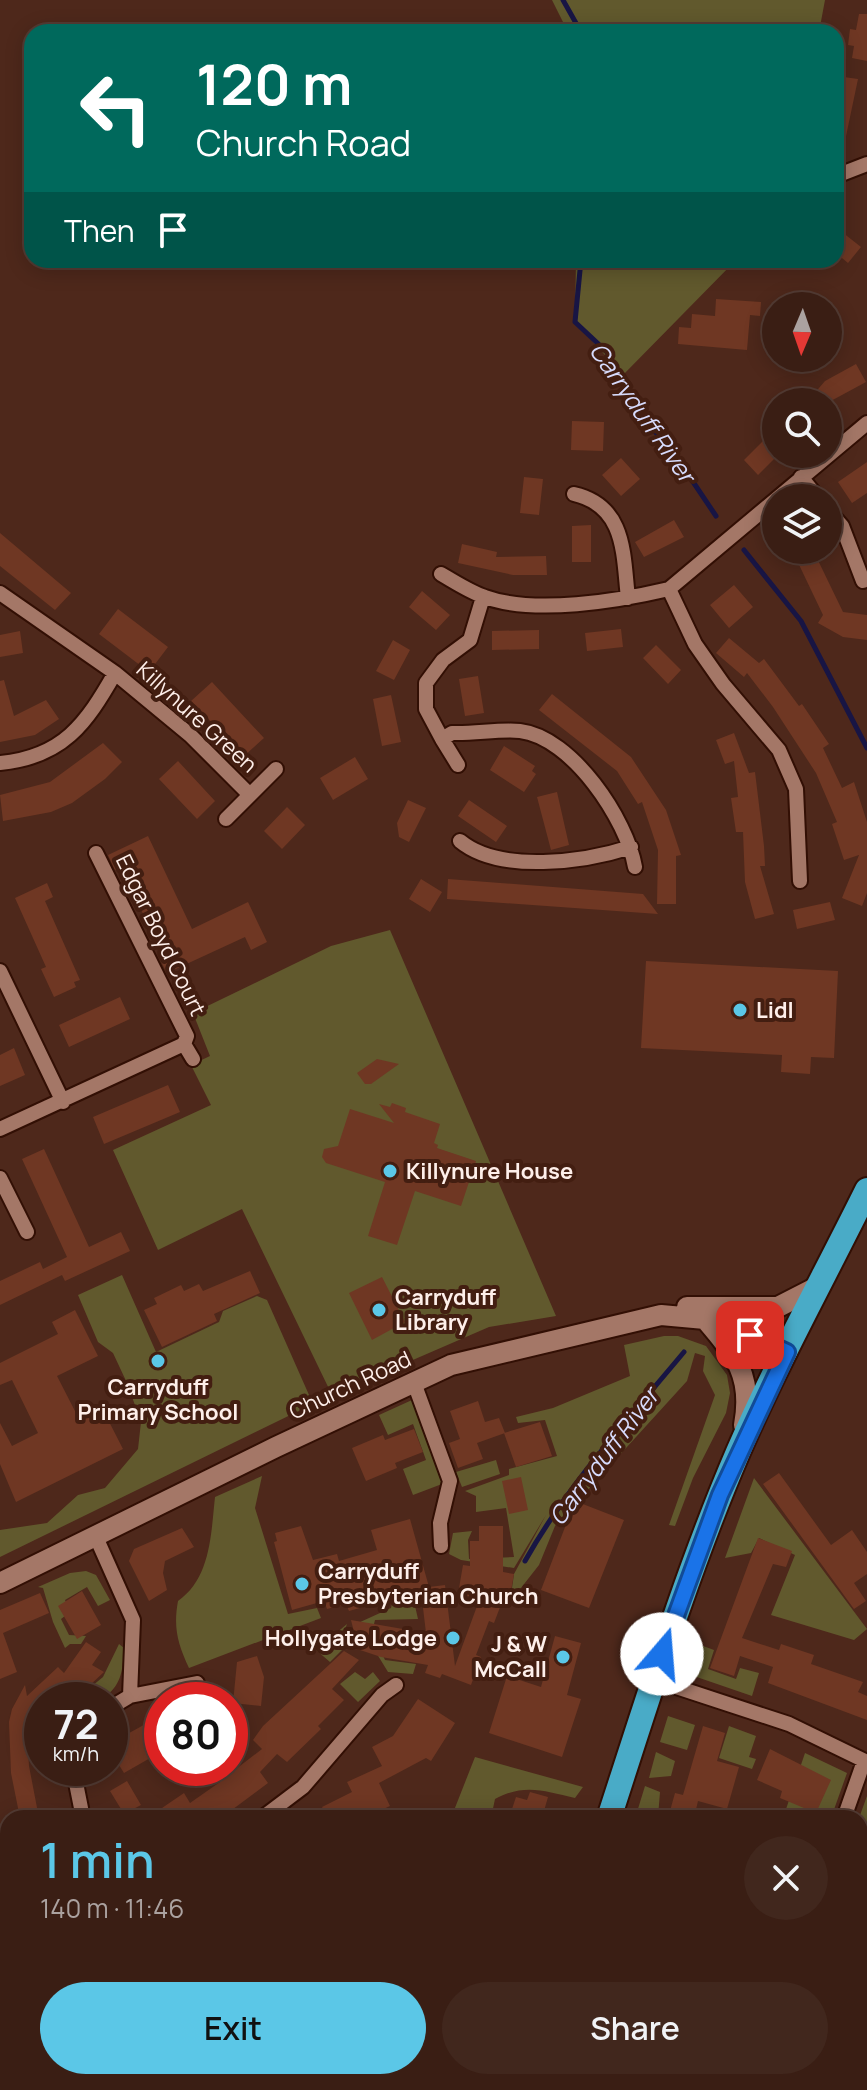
<!DOCTYPE html>
<meta charset="utf-8">
<style>
body{margin:0;font-family:Manrope,sans-serif;background:#41271d;color:#f1f3f6;height:100vh;display:flex;flex-direction:column;font-size:30px;white-space:nowrap}
*{box-sizing:border-box;margin:0}
p{font-size:26px;color:#aba2a0}
.icon{flex:none;width:44px;height:44px;fill:none;stroke:currentColor;stroke-width:2;stroke-linecap:round;stroke-linejoin:round}
.map{position:relative;flex:1;overflow:hidden}
.panel{position:absolute;left:0px;top:1810px;width:868px;height:280px;display:flex;flex-direction:column;background:#3a1e14;border-radius:24px 24px 0 0;box-shadow:0 4px 20px #0003,0 0 0 2px #543c34}
.panel>*{flex:none}
.top-card{position:absolute;left:24px;top:24px;width:820px;height:244px;border-radius:24px;box-shadow:0 4px 20px #0003,0 0 0 2px #543c34;background:#00695c;color:#fff;overflow:hidden}
.needle{width:52px;rotate:182deg}
.fabs{position:absolute;left:762px;top:292px;display:grid;gap:16px}
.fabs a{display:grid;place-items:center;width:80px;height:80px;border-radius:50%;background:#3a1e14;box-shadow:0 4px 20px #0003,0 0 0 2px #543c34;font-size:40px}
.speed{position:absolute;left:24px;top:1682px;display:flex;gap:16px;font-size:40px;font-weight:700;text-align:center}
.speed>*{display:grid;place-content:center;width:104px;height:104px;border-radius:50%;background:#3a1e14;box-shadow:0 4px 20px #0003,0 0 0 2px #543c34;line-height:1}
.speed small{font-size:20px;font-weight:400}
.speed .limit{border:12px solid #d22;background:#fff;color:#111}
.pin{position:absolute;display:grid;place-items:center;width:68px;height:68px;color:#fff;margin:-34px;border-radius:16px;box-shadow:0 4px 12px #0006}
.me{position:absolute;width:88px;margin:-44px;rotate:18deg;stroke-linejoin:round;filter:drop-shadow(0 0 6px #0008)}
.turn{display:flex;align-items:center;gap:28px;height:168px;padding:0 40px;font-size:36px}
.turn .icon{width:104px;height:104px;stroke-width:2.5}
.turn b{display:block;font-size:56px;line-height:68px}
.then{display:flex;align-items:center;height:76px;padding:0 40px;background:#0003;gap:16px;font-size:30px}
.round{display:grid;place-items:center;flex:none;width:84px;height:84px;border-radius:42px;background:#41271d}
.summary{display:flex;align-items:center;justify-content:space-between;height:136px;padding:0 40px}
h1{font-size:48px;font-weight:600;line-height:60px;color:#5bc7e7}
.primary-button{display:flex;gap:16px;margin-top:auto;padding:16px 40px}
.primary-button a{flex:1;height:92px;border-radius:48px;background:#5bc7e7;color:#111;font-size:32px;font-weight:600;line-height:92px;text-align:center}
.primary-button a+a{background:#41271d;color:#f1f3f6}
.map>svg:first-child{display:block}
.green{fill:#61592d}
.lines{fill:none;stroke-linecap:round;stroke-linejoin:round}
.stream{stroke:#181544;stroke-width:5}
.building{fill:#6f3723}
.street-casing{stroke:#320f04;stroke-width:18}
.secondary-casing{stroke:#320f04;stroke-width:24}
.highway-casing{stroke:#320f04;stroke-width:28}
.street{stroke:#a47767;stroke-width:14}
.secondary{stroke:#a47767;stroke-width:20}
.highway{stroke:#49abc7;stroke-width:24}
.route-casing{stroke:#114b97;stroke-width:20}
.route{stroke:#1a73e8;stroke-width:14}
.poi-dot{fill:#5bc7e7;stroke:#431e11;stroke-width:3}
.labels{text-anchor:middle;dominant-baseline:central;stroke-width:8;stroke-linejoin:round;paint-order:stroke}
.street-label{font-size:22px;fill:#feefea;stroke:#431e11}
.poi-label{font-size:22px;font-weight:bold;fill:#feefea;stroke:#431e11;text-anchor:start}
.water-label{font-size:24px;font-style:italic;fill:#d7dbfc;stroke:#431e11}
</style>
<div class="map">
<svg width="867" height="2090" viewBox="0 0 867 2090">
<rect width="100%" height="100%" fill="#4e281b"/>
<!-- green -->
<path class="green" d="M552,0H825L819,32H568Z
M576,260H736L623,375L575,322Z
M390,930L556,1316L489,1327L332,1395L242,1209L158,1250L113,1150L211,1105L191,1065L210,1056L193,1013L331,946Z
M122,1275L156,1352L219,1322L223,1311L257,1296L267,1300L313,1404L0,1557V1530L47,1523L78,1495L105,1488L138,1449L141,1422L127,1383L113,1353L98,1342L78,1295Z
M664,1336H678L706,1346L727,1375L730,1393L726,1413L693,1478L675,1526L669,1525L715,1395L703,1371L705,1356L695,1353L687,1381L555,1526L539,1565L510,1602L514,1574L546,1515L514,1568L461,1560L449,1554L453,1533L472,1531L468,1540L469,1559L514,1557L506,1508L476,1512V1496L465,1491L509,1475V1469L557,1456L545,1420L518,1423L516,1417L553,1408L630,1376L624,1345Z
M412,1400L442,1484L413,1495L403,1469L426,1460L413,1424L388,1435L379,1415Z
M496,1460L500,1474L462,1487L456,1472Z
M262,1476L255,1508L288,1614L317,1608L321,1618L189,1668C178,1644 173,1628 178,1601C211,1578 211,1533 215,1497Z
M754,1478L867,1629L854,1640L771,1615L795,1555L759,1538L751,1553L725,1558Z
M86,1571L96,1575L110,1600L98,1606L87,1587L65,1600L70,1612L61,1619L69,1635L86,1636L81,1644H70L65,1648L53,1622L43,1588L38,1587L70,1573Z
M413,1597L418,1619L375,1620L372,1632L385,1660L416,1664L413,1674L388,1672L358,1623L391,1608L392,1604Z
M347,1624L343,1635L350,1642L330,1662L316,1650Z
M695,1643L714,1650L708,1669L736,1679L740,1668L759,1673L752,1696L685,1673Z
M119,1644L124,1648C123,1668 122,1684 106,1696L92,1686L103,1677Z
M355,1672L365,1679L373,1672L380,1681L358,1702L340,1684Z
M668,1716L695,1725L687,1750L660,1742Z
M729,1726L756,1736L749,1757L756,1759L752,1769L719,1758Z
M656,1752L675,1761L671,1776L649,1778Z
M805,1753L847,1773L831,1818H783Z
M475,1757L583,1787L575,1798C545,1791 524,1783 495,1799L491,1818H451Z
M645,1786L660,1792L658,1817L637,1812Z
M867,1796V2037L860,2041L859,1818Z
M0,1912L8,1921V2031L0,2023Z
M638,2082H733L730,2090H639Z"/>
<g class="lines">
<!-- stream -->
<path class="stream" d="M563,0L581,32
M581,260L575,322L607,352L642,416L677,458L716,516
M744,550L801,621L867,748
M525,1561C567,1486 629,1418 684,1352"/>
</g>
<!-- building -->
<path class="building" d="M859,14H867V61L852,58L854,46L848,45L850,29L856,30Z
M837,76L858,79L845,141L836,140Z
M842,232L861,247L848,263L836,253V239Z
M716,299L761,302L760,316L750,315L747,350L678,344L679,327L691,328L692,314L715,316Z
M856,364L866,382L829,402H807L825,381Z
M572,421L604,422L603,451L571,450Z
M776,428V457L758,475L744,460Z
M621,458L640,479L621,496L602,475Z
M867,462V493L852,503L838,482Z
M524,477L543,479L539,515L520,513Z
M674,520L684,537L644,557L635,542Z
M591,525V562H572V526Z
M0,533L71,593L55,610L0,566Z
M462,544L497,552L496,557L546,556L547,575H513L458,563Z
M792,550H813L843,612L867,615V640L843,637L818,623L823,615Z
M734,585L753,607L729,628L710,605Z
M422,591L450,615L436,630L409,607Z
M118,609L168,647L149,672L99,634Z
M621,629L623,647L587,651L585,633Z
M539,630V649L492,650V631Z
M20,631L23,653L0,657V635Z
M729,638L759,663L764,659L799,706L802,704L829,744L823,748L842,788L854,782L867,822V893L862,906L842,898L859,855L844,860L832,824L837,822L816,773L773,707L747,673L744,677L716,653Z
M393,640L410,650L394,680L376,671Z
M656,645L681,670L668,684L643,658Z
M478,676L484,713L465,716L459,679Z
M4,680L14,716L46,700L59,719L35,735L0,742V681Z
M212,682L264,738L244,756L191,701Z
M552,694L631,757L666,810L681,855L676,856V904H657L658,850L642,802L638,804L617,771L539,710Z
M391,695L401,742L382,746L373,699Z
M734,733L749,773L755,772L764,846L765,866H760L774,914L755,919L745,882L743,832H736L731,798L738,797L734,761L725,764L716,740Z
M103,743L122,762L105,779L72,803L51,812L3,821L0,795L50,782Z
M504,746L535,766L532,771L536,774L524,792L490,770Z
M355,757L368,779L333,800L320,778Z
M178,761L215,801L197,819L159,779Z
M557,792L569,845L551,850L537,797Z
M408,800L426,808L409,842L399,837L397,823Z
M469,800L507,826L496,842L458,816Z
M287,807L305,825L282,849L264,831Z
M148,836L192,929L248,902L267,942L251,950L245,937L167,973L158,956L162,954L121,867L115,870L108,855Z
M421,879L442,892L430,912L409,899Z
M448,879L643,894L658,914L447,899Z
M47,883L53,897L45,901L80,980L74,982L76,987L54,997L41,969L46,967L15,898Z
M830,902L835,920L797,929L793,910Z
M646,961L838,971L834,1058L811,1057L810,1074L781,1072L782,1055L641,1048Z
M120,997L130,1019L69,1047L59,1025Z
M14,1048L25,1075L0,1086V1055Z
M377,1059L399,1064L371,1084H365L357,1073Z
M168,1085L180,1112L104,1144L93,1117Z
M392,1103L406,1108L405,1112L440,1124L434,1143L438,1145L437,1148L476,1161L461,1206L415,1191L397,1245L368,1236L385,1182L326,1163L322,1157L324,1149L338,1146L350,1109L394,1123L379,1104L390,1107Z
M44,1149L89,1247L121,1232L130,1251L65,1281L62,1275L0,1305V1281L40,1262L43,1269L67,1257L22,1159Z
M250,1271L260,1293L214,1314L217,1321L162,1347L144,1310L157,1304L154,1298L181,1285L184,1291L199,1284L203,1291Z
M382,1277L405,1322L372,1340L349,1293Z
M75,1310L98,1356L57,1376L77,1415L100,1404L123,1449L16,1502L0,1464V1423L12,1446L38,1433L12,1380L0,1385V1363L58,1334L52,1322Z
M478,1401L485,1422L499,1418L505,1433L477,1443L483,1459L458,1468L449,1443L460,1439L450,1411Z
M540,1422L552,1456L516,1467L504,1433Z
M414,1429L423,1452L395,1463L397,1468L366,1481L352,1448L383,1435L385,1440Z
M779,1473L831,1545L852,1530L867,1552V1574L854,1583L866,1601L854,1609L763,1484Z
M521,1477L528,1510L509,1514L502,1481Z
M575,1501L624,1520L589,1608L541,1590Z
M410,1519L429,1587L445,1585L455,1666L480,1598L458,1594L463,1565L470,1566V1541H479V1526H503V1572L514,1574L509,1602H502L494,1623L489,1621L476,1655L481,1657L471,1685L442,1674L440,1678L425,1673L428,1665L381,1657L348,1646L352,1642L345,1635L353,1628L351,1620L426,1633L421,1591L349,1611L346,1604L327,1609L324,1601L292,1610L274,1542L277,1541L275,1533L301,1526L313,1560L337,1554L339,1561L377,1550L371,1530Z
M182,1528L194,1547L165,1561L163,1573L167,1590L149,1601L129,1561L134,1549Z
M758,1538L792,1551L786,1567L773,1564L742,1638L779,1650L781,1644L814,1655L811,1664L863,1682L858,1692L867,1696V1720L768,1683L773,1667L740,1656L734,1676L710,1668Z
M82,1591L101,1625L77,1639L58,1606Z
M40,1593L49,1613L3,1633L17,1672L0,1679V1610Z
M555,1636L581,1643L567,1695L581,1699L562,1757L489,1733L507,1676L541,1687Z
M86,1642L101,1652L92,1665L104,1672L74,1700L62,1687L48,1700H42V1722L26,1715L29,1766L39,1818H20L11,1773L9,1722L12,1709L25,1685L27,1696L58,1667L64,1673Z
M344,1651L359,1660L332,1689L344,1700L318,1726L321,1729L287,1762L277,1754L260,1772L268,1783L221,1818H168L162,1808L184,1793L190,1803L220,1782L209,1768H230V1762L236,1769L262,1749L253,1740L263,1726Z
M257,1656L264,1677L261,1706L233,1703L237,1662Z
M418,1699L455,1723L431,1761L426,1758L379,1783L390,1806L364,1818H328L322,1807L352,1792L347,1782L382,1766L372,1747L393,1736Z
M162,1715V1775L152,1757L124,1773L114,1757L127,1750L120,1738Z
M703,1726L725,1733L717,1761L739,1767L727,1809L698,1801L694,1818H668L675,1793L683,1795Z
M770,1749L831,1780L816,1813L780,1798L782,1791L757,1780Z
M127,1781L141,1805L124,1814L110,1791Z
M530,1792L548,1797L542,1818H509L516,1797L527,1800Z"/>
<g class="lines">
<!-- street casing -->
<g class="street-casing">
<path id="street" d="M836,176L867,164
M801,477L818,498
M574,494C626,506 623,554 628,598
M828,510L842,526L863,581
M441,574C455,582 470,592 485,597C535,615 618,601 669,589L867,423
M669,589L695,644L723,684L779,750L796,789L800,881
M0,593L115,673L190,735L249,794
M483,597L470,640L443,660L426,683V709L442,739L452,733C474,734 499,729 520,731C572,737 627,820 635,867
M442,739L458,765
M0,763C63,757 86,724 115,673
M226,819L276,769
M460,841C500,874 585,862 631,847
M0,971L63,1102
M184,1044L193,1059
M0,1129L184,1044L187,1036L96,853
M0,1178L27,1232
M413,1380L450,1481L440,1523L441,1546
M96,1537L133,1620L130,1696L110,1708
M655,1680L789,1724L867,1762
M130,1696L197,1683
M73,1768L83,1818
M262,1818L303,1787L382,1695L396,1685
M844,1818L864,1761
M860,2053L867,2054
M225,2082L232,2090
M478,2090L480,2082
M745,2090L748,2082
M783,2090L800,2082"/>
</g>
<!-- secondary casing -->
<g class="secondary-casing">
<path id="secondary" d="M687,1307H778L819,1286
M705,1319C736,1355 753,1377 744,1425
M0,1583L276,1447L451,1365L661,1315L705,1319L787,1352"/>
</g>
<!-- highway casing -->
<g class="highway-casing">
<path id="highway" d="M609,1818C649,1695 687,1571 738,1452C777,1362 824,1277 867,1190
M0,2055L8,2063
M24,2082L30,2090
M522,2090L524,2082"/>
</g>
<!-- street -->
<use href="#street" class="street"/>
<!-- secondary -->
<use href="#secondary" class="secondary"/>
<!-- highway -->
<use href="#highway" class="highway"/>
</g>
<g class="lines">
<!-- route casing -->
<g class="route-casing">
<path id="route" d="M662,1654L720,1495L787,1352L750,1335"/>
</g>
<!-- route -->
<use href="#route" class="route"/>
</g>
<!-- markers -->
<g class="poi-dot">
<circle cx="740" cy="1010" r="8"/>
<circle cx="390" cy="1171" r="8"/>
<circle cx="379" cy="1310" r="8"/>
<circle cx="158" cy="1361" r="8"/>
<circle cx="302" cy="1584" r="8"/>
<circle cx="453" cy="1638" r="8"/>
<circle cx="563" cy="1657" r="8"/>
</g>
<g class="labels">
<!-- street labels -->
<g class="street-label">
<text transform="translate(197 717) rotate(42)">Killynure Green</text>
<text transform="translate(161 935) rotate(64)">Edgar Boyd Court</text>
<text transform="translate(350 1385) rotate(-25)">Church Road</text>
</g>
<!-- poi labels -->
<g class="poi-label">
<text x="756" y="1010">Lidl</text>
<text x="406" y="1171">Killynure House</text>
<text x="395" y="1297">Carryduff<tspan x="395" dy="25">Library</tspan></text>
<text x="158" y="1387" text-anchor="middle">Carryduff<tspan x="158" dy="25">Primary School</tspan></text>
<text x="318" y="1571">Carryduff<tspan x="318" dy="25">Presbyterian Church</tspan></text>
<text x="437" y="1638" text-anchor="end">Hollygate Lodge</text>
<text x="547" y="1644" text-anchor="end">J &amp; W<tspan x="547" dy="25">McCall</tspan></text>
</g>
<!-- water labels -->
<g class="water-label">
<text transform="translate(643 412) rotate(55)">Carryduff River</text>
<text transform="translate(603 1456) rotate(-53)">Carryduff River</text>
</g>
</g>
</svg>
<div class="fabs">
<a><svg class="needle" viewBox="-14 -14 28 28"><path d="M0-13l5 13h-10z" fill="#e53935"/><path d="M0 13l5-13h-10z" fill="#aba2a0"/></svg></a>
<a><svg class="icon" aria-label="search" viewBox="0 0 24 24"><circle cx="10" cy="10" r="6"/><path d="M15 15l6 6"/></svg></a>
<a><svg class="icon" aria-label="layers" viewBox="0 0 24 24"><path d="M12 4l9 5-9 5-9-5zM3 14l9 5 9-5"/></svg></a>
</div>
<div class="speed"><div>72<small>km/h</small></div><div class="limit">80</div></div>
<div class="pin" style="left:750px;top:1335px;background:#d93025"><svg class="icon" aria-label="arrive" viewBox="0 0 24 24"><path d="M6 21V4h12l-3 4 3 4H6"/></svg></div>
<svg class="me" style="left:662px;top:1654px" viewBox="-20 -20 40 40"><circle r="19" fill="#fff"/><path d="M0-13L10 11 0 6-10 11z" fill="#1a73e8"/></svg>
<div class="top-card">
<div class="turn"><svg class="icon" aria-label="left" viewBox="0 0 24 24"><path d="M17 20v-9H6M10 6l-5 5 5 5"/></svg><div><b>120 m</b>Church Road</div></div>
<div class="then">Then<svg class="icon" aria-label="arrive" viewBox="0 0 24 24"><path d="M6 21V4h12l-3 4 3 4H6"/></svg></div>
</div>
<section class="panel">
<div class="summary"><div><h1>1 min</h1><p>140 m · 11:46</p></div><a class="round"><svg class="icon" aria-label="close" viewBox="0 0 24 24"><path d="M6 6l12 12M18 6L6 18"/></svg></a></div>
<div class="primary-button"><a>Exit</a><a>Share</a></div>
</section>
</div>
